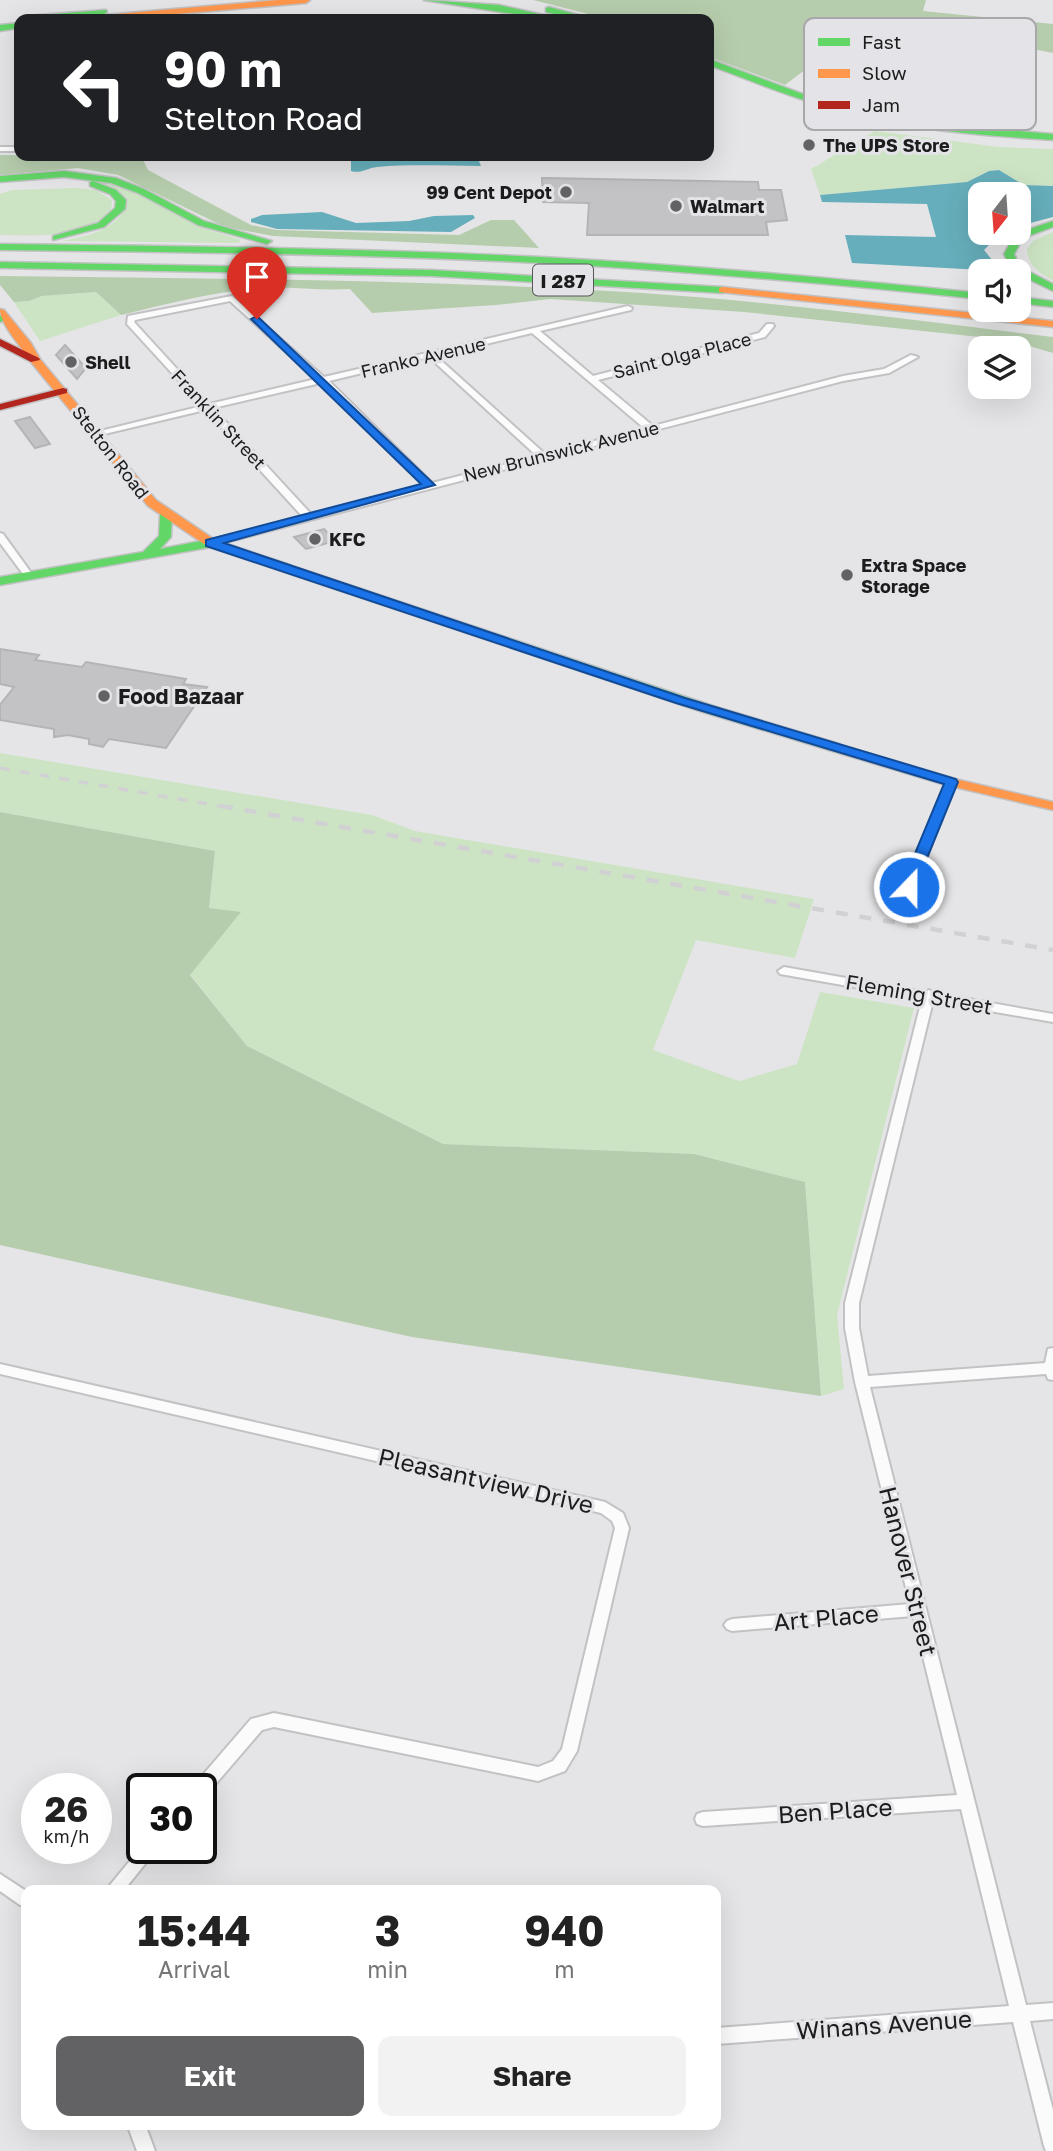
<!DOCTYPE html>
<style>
body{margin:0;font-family:"Golos Text",sans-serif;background:#f2f2f2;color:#222;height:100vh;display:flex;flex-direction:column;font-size:26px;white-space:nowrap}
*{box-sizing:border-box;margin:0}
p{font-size:23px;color:#767676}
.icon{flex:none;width:38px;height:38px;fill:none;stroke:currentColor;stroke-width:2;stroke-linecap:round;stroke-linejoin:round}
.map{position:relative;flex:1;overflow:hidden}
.side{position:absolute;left:21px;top:1885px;width:700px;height:245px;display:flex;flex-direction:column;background:#fff;border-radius:14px;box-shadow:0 7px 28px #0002}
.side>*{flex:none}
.guide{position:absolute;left:14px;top:14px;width:700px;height:147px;border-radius:14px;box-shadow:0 7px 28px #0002;background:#202124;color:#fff;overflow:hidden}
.needle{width:46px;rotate:197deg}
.controls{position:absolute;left:968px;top:182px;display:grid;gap:14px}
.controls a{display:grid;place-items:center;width:63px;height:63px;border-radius:14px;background:#fff;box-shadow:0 7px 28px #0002;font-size:35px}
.speed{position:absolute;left:21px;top:1773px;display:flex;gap:14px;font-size:35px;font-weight:700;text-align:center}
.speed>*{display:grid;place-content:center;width:91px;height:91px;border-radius:50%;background:#fff;box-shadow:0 7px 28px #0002;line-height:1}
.speed small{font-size:18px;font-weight:400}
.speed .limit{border:4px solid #111;border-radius:10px;background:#fff;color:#111}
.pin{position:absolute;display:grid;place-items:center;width:60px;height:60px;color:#fff;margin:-72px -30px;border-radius:50% 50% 50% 0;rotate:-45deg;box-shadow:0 0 7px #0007}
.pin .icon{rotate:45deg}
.me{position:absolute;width:77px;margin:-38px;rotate:22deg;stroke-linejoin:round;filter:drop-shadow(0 0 5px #0008)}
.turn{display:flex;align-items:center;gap:24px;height:147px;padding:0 35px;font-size:32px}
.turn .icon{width:91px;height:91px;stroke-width:2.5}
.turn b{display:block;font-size:49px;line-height:60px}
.eta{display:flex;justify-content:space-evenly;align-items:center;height:119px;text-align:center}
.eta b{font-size:42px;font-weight:700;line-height:49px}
.primary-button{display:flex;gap:14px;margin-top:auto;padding:14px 35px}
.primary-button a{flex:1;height:80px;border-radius:14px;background:#626264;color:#fff;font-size:28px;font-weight:700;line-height:80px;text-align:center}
.primary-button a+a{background:#f2f2f2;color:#222}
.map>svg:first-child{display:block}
.green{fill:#cde4c4}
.forest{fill:#b6cdad}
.water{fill:#66aebb}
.building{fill:#c3c3c5;stroke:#b4b4b5;stroke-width:2}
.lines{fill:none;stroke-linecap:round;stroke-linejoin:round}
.street-casing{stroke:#c2c2c4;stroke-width:4}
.fast-casing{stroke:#c2c2c4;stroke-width:3}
.slow-casing{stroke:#c2c2c4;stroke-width:3}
.jam-casing{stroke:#c2c2c4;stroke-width:3}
.street{fill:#fbfbfb;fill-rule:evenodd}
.fast{fill:#63d668;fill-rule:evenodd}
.slow{fill:#ff974d;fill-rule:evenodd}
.jam{fill:#b3261e;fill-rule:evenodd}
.rail-far1{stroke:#d1d1d3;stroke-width:3.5;stroke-dasharray:10 10;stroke-linecap:butt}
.rail{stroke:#d1d1d3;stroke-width:4.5;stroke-dasharray:12 12;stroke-linecap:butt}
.route{fill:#1a73e8;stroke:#114b97;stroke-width:2}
.poi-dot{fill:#626264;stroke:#e4e4e8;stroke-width:2.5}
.labels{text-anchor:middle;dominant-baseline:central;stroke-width:6;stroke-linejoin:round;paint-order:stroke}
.far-poi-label{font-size:18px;font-weight:bold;fill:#1c1c1d;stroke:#e4e4e8;text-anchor:start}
.far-street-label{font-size:18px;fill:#1c1c1d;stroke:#e4e4e8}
.shield{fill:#e4e4e8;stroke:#58585a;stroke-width:2}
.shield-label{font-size:19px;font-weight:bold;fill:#1c1c1d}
.poi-label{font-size:21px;font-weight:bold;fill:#1c1c1d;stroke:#e4e4e8;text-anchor:start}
.street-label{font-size:21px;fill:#1c1c1d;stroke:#e4e4e8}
.near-street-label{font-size:24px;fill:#1c1c1d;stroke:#e4e4e8}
.key{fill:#e4e4e8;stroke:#a8a8ab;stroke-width:2}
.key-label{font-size:19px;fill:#1c1c1d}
</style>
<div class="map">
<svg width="1053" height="2151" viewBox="0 0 1053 2151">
<rect width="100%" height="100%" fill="#e5e5e7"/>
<!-- green -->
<path class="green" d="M875,131L998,147L1053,149V186L1024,185L999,170L988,171L967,182L820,195L811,169Z
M98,181L129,188L195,225L241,240L238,243L63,241C92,234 114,232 128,203L114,188Z
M75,188L96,190L112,200L111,213C75,238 42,236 0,235V194L12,190Z
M1053,232V281C1039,272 1028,267 1027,249L1033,241Z
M96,292L121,315L40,341L14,302L29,301L42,296Z
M0,753L372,815L415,831L814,899L795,958L696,940L653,1050L739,1081L797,1064L820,992L914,1008L837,1315L844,1389L821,1396L805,1182L694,1154L443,1144L247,1046L190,974L240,913L209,908L215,851L0,812Z"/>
<!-- forest -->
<path class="forest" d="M533,0H926L923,11L1053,24V53L887,20L864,25L785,85L709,57V19H608Z
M0,155L141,156L148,170L251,225L276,230L459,235L491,220H514L539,248L273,236L225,227L118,175L78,168L0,175Z
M0,276C214,279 428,279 642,293C779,302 916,320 1053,337V353L1008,340L744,312L550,299L496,305L372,313L350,289C320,291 289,286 259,288C212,292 167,304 121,315L96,292L42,296L29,301L14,302L0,285Z
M0,812L215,851L209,908L241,912L190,975L247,1046L443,1144L694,1154L805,1182L821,1396L412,1337L0,1245Z"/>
<!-- water -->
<path class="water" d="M351,156H450L479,161L481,166C447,166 412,164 377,167C367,168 361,174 351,171Z
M999,170L1024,185L1053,186V217L1019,226L1018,194H980V233H1001L984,250L1001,271L852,263L845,235L936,237L927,204L822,202L820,195L967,182L989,171Z
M322,212L356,223L409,221L434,216L473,215L475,218L451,232L277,229L251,222V219L262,215Z"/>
<!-- building -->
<path class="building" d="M542,178L758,182L759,190H781L787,220L766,222L768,235H587L589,203L543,202Z
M65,345L86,368L77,379L56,355Z
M30,417L50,444L35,448L15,421Z
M324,529L335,541L306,549L294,537Z
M0,649L39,655L35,660L82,667L86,662L186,679L183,684L207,687L166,748L109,739L103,747L89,744V739L68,735L54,737V729L0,720V705L14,687L0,684Z"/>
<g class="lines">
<!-- street casing -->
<g class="street-casing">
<path id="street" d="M0,147H19V151H0Z
M232,296L324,377L628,306L632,308L631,310L540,331L593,376L759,333L767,324H773L774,326L765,337L598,380L653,426L843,376L884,369L911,355L918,357L889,373L843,381L211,546L206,543L208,541L302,516L205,410L96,436L92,433L202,406L127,324L128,316ZM230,301L316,379L209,404L134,322L135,320ZM532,333L644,428L545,454L436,356ZM429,357L537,456L432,483L329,381ZM321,383L424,485L311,514L213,408Z
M0,533L3,534L32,574V578H26L0,543Z
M951,779L956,782L915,887L909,890L905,889L903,887L946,782Z
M784,967L925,992L929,990L935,993L1053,1014V1022L933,1001L859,1303V1328L868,1376L1045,1363L1048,1349L1053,1348V1380L1048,1379L1046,1374L870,1387L1026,2005L1053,2003V2019L1030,2021L1053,2110V2151H1046L1044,2146L1013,2022L716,2044V2028L1009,2006L961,1809L703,1826L697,1824L695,1819L697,1814L703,1812L957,1795L913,1616L732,1631L727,1629L724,1625L727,1621L732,1619L910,1604L855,1382L845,1328V1303L922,999L780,974L778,971Z
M0,1364L605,1502L623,1513L629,1528L577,1751L565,1771L538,1781L274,1727L262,1730L207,1794L201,1796V1788H193L195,1784L251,1719L274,1713L538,1767L553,1761L562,1749L615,1528L612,1521L601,1513L0,1374Z
M142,1846V1848H158L124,1890H106Z
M0,1874L26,1891V1907L20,1905L0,1891Z
M127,2124H145L155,2151H137Z"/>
</g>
<!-- fast casing -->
<g class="fast-casing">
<path id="fast" d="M424,0L499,5L562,19H546Z
M549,7L586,17L587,19H574L546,12V8Z
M106,10L107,12L103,15L22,19L26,16Z
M19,23V28L0,31V25Z
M709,59L800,93L858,110L852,106L855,93L859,90L863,93L862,105L878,115L926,123L1053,134V140C994,136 935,132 877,120C819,108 764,86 709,65Z
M64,171L116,178L144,189L204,221L272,241L267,244L198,225L138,193L111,183L64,177L0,182V176Z
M93,181L116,190L126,200L125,209L104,227L53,240V236L98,223L115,208L116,201L110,194L90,186V182Z
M1053,221V227L1023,238L1014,254L1020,267L1053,284V291L1018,274V271H1012L1004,254L1015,234Z
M0,244C180,246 361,248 541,257C688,265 834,278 980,293V299C834,284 688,271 541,263C361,254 180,252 0,250Z
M0,262L431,270L723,287L728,290L723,293L431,276L0,268Z
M1018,297L1053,301V307L1018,303Z
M0,316L5,315L10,318L0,322Z
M166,510L172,514L171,537L160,549L211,539L217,543L211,547L0,585V577L143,552L159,536L160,514Z
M286,564L713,706L839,744L841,747L839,750H829L703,712L282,571V565Z"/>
</g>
<!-- slow casing -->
<g class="slow-casing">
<path id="slow" d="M278,0H310L306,3L118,19H88L92,16Z
M723,287L1053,321V327L719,292V288Z
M0,309L4,310L31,343L40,359L156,500L215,540L290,565V571H282L207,546L148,506L31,362C22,347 0,325 0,309Z
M834,743L955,779L1053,802V810L946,785L829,750L827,747L829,744Z"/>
</g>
<!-- jam casing -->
<g class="jam-casing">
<path id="jam" d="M0,339L39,358L40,360L31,362L0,346Z
M63,388L67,389V393L0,410V404Z"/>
</g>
<!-- street -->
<use href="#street" class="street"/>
<!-- fast -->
<use href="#fast" class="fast"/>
<!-- slow -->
<use href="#slow" class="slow"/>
<!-- jam -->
<use href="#jam" class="jam"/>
<!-- rail-far1 -->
<path class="rail-far1" d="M0,768L231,808"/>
<!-- rail -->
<path class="rail" d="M221,806L1053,950"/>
</g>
<!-- route -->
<path class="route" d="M257,316L435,485L224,543L685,698L956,779L958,782L914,890L909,891L901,887L944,784L676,703L206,546V540L421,484L253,321L251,319Z"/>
<!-- markers -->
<g class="poi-dot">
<circle cx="809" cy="145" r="7"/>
<circle cx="566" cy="192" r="7"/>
<circle cx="676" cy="206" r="7"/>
<circle cx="71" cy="362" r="7"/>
<circle cx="315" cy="539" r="7"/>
<circle cx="847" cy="575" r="7"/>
<circle cx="104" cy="696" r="7"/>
</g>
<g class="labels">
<!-- far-poi labels -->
<g class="far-poi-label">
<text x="823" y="145">The UPS Store</text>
<text x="552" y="192" text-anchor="end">99 Cent Depot</text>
<text x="690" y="206">Walmart</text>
<text x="85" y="362">Shell</text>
<text x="329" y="539">KFC</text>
<text x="861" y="565">Extra Space<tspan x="861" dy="21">Storage</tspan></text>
</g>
<!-- far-street labels -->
<g class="far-street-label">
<text transform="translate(682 355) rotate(-14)">Saint Olga Place</text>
<text transform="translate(423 357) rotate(-13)">Franko Avenue</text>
<text transform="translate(219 419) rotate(47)">Franklin Street</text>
<text transform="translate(561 451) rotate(-14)">New Brunswick Avenue</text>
<text transform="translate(111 452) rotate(52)">Stelton Road</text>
</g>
<!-- shield labels -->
<rect class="shield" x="533" y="264.5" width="60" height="31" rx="5"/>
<g class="shield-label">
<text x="563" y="280">I 287</text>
</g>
<!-- poi labels -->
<g class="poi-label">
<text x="118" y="696">Food Bazaar</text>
</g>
<!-- street labels -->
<g class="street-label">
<text transform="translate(919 994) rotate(10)">Fleming Street</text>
</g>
<!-- near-street labels -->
<g class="near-street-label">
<text transform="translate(486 1480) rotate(13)">Pleasantview Drive</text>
<text transform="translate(909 1571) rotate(76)">Hanover Street</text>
<text transform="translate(826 1617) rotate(-5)">Art Place</text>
<text transform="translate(835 1810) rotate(-4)">Ben Place</text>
<text transform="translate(884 2024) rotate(-4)">Winans Avenue</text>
</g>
</g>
<!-- legend -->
<rect x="804" y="18" width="232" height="112" rx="10" class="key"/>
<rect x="818" y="38" width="32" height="8" fill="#63d668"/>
<rect x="818" y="69" width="32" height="9" fill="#ff974d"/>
<rect x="818" y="101" width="32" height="8" fill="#b3261e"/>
<g class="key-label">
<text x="862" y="49">Fast</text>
<text x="862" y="80">Slow</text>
<text x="862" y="112">Jam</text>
</g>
</svg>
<div class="controls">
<a><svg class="needle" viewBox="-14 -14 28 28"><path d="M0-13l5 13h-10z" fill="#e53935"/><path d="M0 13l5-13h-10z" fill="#767676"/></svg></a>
<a><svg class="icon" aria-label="sound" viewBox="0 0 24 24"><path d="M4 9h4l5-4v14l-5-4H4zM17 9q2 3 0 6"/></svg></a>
<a><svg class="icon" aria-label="layers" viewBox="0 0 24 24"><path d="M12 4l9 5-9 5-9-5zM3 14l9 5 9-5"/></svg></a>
</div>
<div class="speed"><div>26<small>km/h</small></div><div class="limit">30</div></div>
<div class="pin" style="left:257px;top:319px;background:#d93025"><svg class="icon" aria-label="arrive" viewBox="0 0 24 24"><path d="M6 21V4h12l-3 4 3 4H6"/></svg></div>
<svg class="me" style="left:909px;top:887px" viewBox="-20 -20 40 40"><circle r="17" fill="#1a73e8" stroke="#fff" stroke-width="3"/><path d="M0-11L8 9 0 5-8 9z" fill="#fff"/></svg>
<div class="guide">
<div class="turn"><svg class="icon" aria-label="left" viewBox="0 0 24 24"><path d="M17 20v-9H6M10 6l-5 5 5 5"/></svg><div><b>90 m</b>Stelton Road</div></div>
</div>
<section class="side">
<div class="eta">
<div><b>15:44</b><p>Arrival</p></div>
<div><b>3</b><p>min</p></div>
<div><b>940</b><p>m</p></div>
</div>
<div class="primary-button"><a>Exit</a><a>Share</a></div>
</section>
</div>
